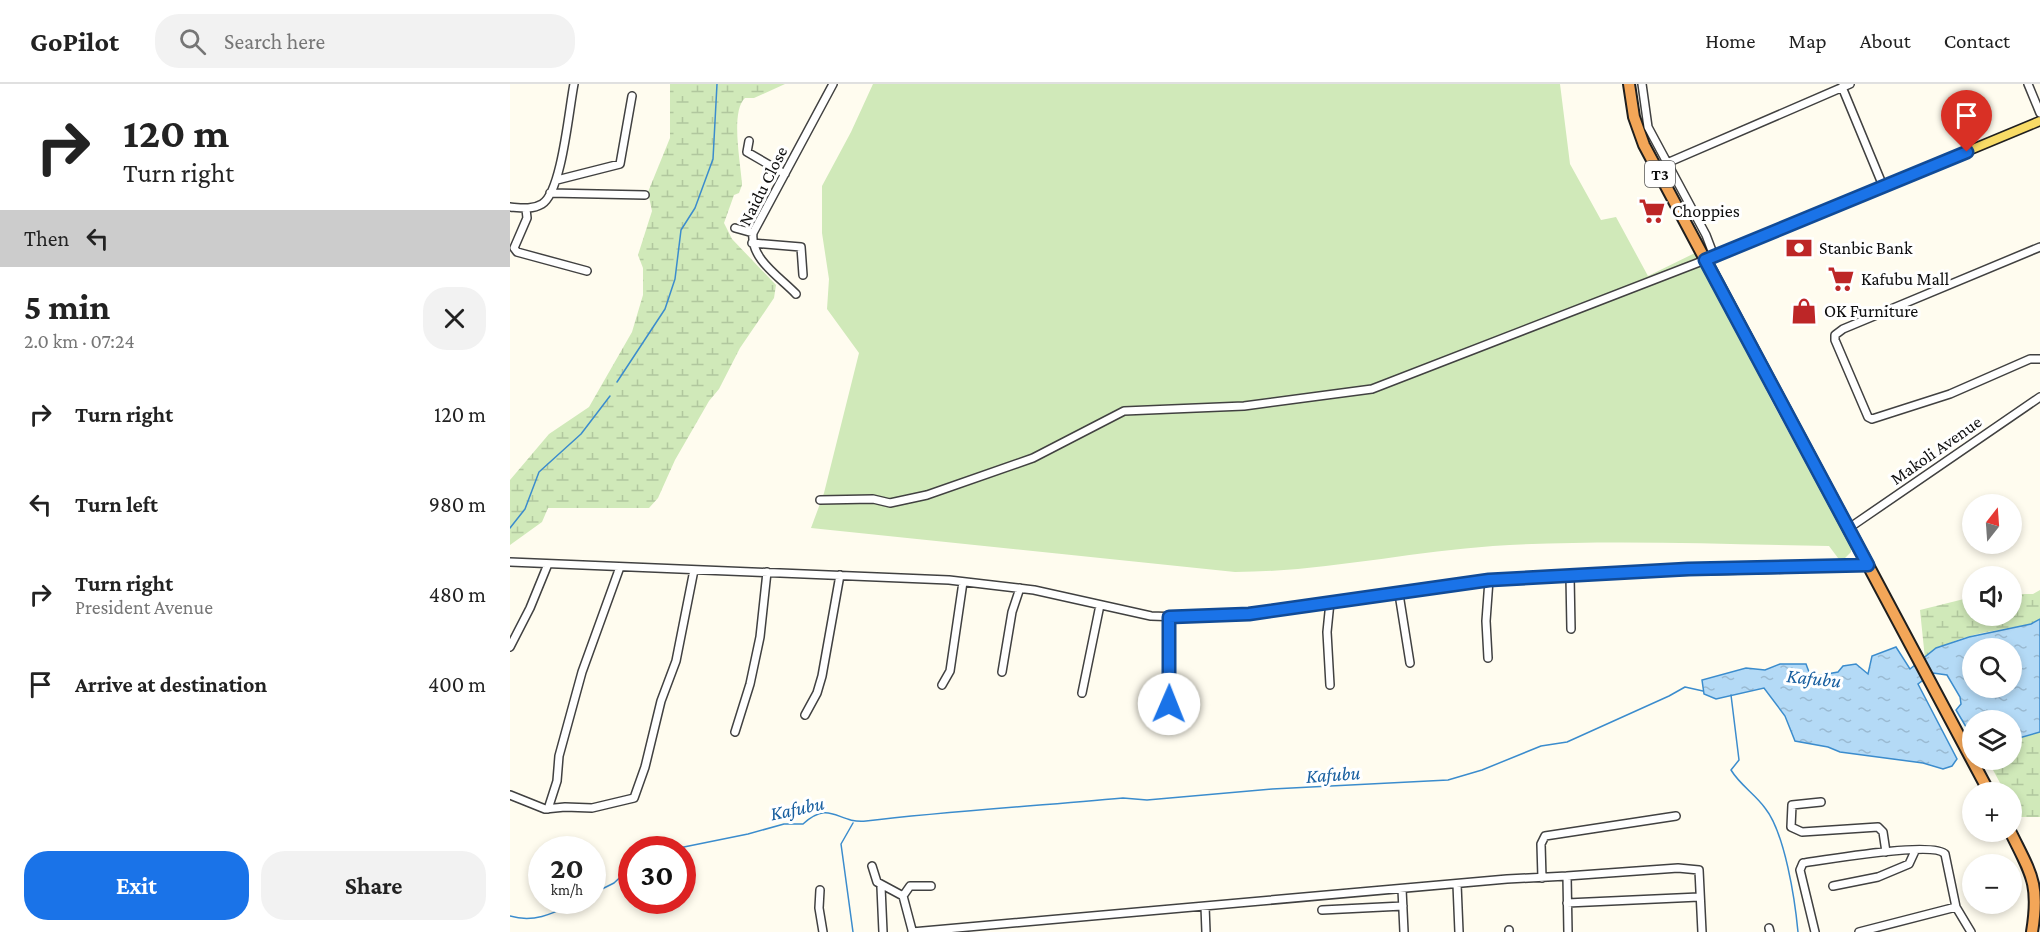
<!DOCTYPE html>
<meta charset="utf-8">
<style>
body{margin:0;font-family:"Crimson Pro",serif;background:#f2f2f2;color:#222;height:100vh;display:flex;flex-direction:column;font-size:22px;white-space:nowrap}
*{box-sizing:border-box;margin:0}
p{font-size:20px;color:#767676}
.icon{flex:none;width:33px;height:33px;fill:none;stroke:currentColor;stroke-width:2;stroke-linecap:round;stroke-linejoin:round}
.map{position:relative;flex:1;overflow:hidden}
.panel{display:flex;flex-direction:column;background:#fff;width:510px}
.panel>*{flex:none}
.guide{background:#fff;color:#222;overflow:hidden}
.needle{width:39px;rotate:17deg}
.tools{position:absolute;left:1452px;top:410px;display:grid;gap:12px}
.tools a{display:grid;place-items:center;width:60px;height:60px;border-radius:50%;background:#fff;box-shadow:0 3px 9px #0003;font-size:30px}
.speed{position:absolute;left:18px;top:752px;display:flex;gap:12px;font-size:30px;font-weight:700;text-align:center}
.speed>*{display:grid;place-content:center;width:78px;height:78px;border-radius:50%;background:#fff;box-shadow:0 3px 9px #0003;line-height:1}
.speed small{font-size:15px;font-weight:400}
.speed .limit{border:9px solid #d22;background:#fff;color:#111}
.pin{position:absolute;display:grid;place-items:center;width:51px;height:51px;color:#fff;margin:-62px -26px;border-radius:50% 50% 50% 0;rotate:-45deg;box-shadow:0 0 6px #0007}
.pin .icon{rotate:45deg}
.me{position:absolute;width:66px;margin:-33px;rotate:1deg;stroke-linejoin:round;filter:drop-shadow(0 0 4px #0008)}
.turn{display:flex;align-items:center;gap:21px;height:126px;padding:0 24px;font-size:27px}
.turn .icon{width:78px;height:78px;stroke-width:2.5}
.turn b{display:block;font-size:42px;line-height:51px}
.then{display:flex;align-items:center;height:57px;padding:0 24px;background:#0003;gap:12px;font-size:22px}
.round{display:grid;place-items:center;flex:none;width:63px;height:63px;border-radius:24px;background:#f2f2f2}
.head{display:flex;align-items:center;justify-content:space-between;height:102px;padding:0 24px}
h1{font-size:36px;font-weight:700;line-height:45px}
.action{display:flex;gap:12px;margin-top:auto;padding:12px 24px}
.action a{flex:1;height:69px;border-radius:24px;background:#1a73e8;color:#fff;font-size:24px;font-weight:700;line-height:69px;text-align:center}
.action a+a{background:#f2f2f2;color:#222}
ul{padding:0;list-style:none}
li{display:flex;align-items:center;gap:18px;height:90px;padding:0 24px}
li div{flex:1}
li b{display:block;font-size:22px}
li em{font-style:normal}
header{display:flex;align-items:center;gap:36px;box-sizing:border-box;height:84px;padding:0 30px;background:#fff;border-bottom:2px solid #e0e0e0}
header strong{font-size:28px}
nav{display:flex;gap:33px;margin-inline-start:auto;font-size:21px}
.search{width:420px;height:54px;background:#f2f2f2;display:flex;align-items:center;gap:15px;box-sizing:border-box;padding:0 21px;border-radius:24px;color:#767676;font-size:22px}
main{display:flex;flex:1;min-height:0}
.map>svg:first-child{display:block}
.grass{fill:#d0e9b9}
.wetland{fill:url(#wetland-marsh)}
.water{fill:url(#water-ripples);stroke:#3b8ccd;stroke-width:1.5;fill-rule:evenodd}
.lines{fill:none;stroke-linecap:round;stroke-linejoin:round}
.stream{stroke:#3b8ccd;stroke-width:1.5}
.minor-casing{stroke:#414141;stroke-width:10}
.major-casing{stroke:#1f1f1f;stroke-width:11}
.highway-casing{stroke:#1f1f1f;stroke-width:14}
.minor{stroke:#fff;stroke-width:7}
.major{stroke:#f8db66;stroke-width:8}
.highway{stroke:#f3a658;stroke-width:10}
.route-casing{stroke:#114b97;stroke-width:15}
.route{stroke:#1a73e8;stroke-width:10}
.labels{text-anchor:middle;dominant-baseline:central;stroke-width:6;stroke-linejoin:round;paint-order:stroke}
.shield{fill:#fff;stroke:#565656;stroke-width:1.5}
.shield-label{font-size:16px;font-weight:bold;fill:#0e0e0e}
.street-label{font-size:18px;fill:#0e0e0e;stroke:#fff}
.poi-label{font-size:18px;fill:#0e0e0e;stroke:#fff;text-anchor:start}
.water-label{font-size:20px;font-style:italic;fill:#175e9f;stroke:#fff}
</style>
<header>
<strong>GoPilot</strong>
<div class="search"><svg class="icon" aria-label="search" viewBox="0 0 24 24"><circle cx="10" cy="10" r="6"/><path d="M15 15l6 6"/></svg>Search here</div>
<nav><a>Home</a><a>Map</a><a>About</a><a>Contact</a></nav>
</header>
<main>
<section class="panel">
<div class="guide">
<div class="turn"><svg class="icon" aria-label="right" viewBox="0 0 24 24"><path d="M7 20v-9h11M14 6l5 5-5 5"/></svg><div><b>120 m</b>Turn right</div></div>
<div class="then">Then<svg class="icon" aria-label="left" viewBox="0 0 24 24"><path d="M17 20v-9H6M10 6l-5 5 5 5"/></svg></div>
</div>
<div class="head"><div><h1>5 min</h1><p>2.0 km · 07:24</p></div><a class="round"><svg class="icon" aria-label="close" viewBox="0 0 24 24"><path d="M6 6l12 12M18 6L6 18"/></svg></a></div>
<ul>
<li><svg class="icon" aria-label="right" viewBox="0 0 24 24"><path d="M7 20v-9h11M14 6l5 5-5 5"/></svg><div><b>Turn right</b></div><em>120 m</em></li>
<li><svg class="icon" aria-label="left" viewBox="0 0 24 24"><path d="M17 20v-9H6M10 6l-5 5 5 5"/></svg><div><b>Turn left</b></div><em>980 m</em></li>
<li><svg class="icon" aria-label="right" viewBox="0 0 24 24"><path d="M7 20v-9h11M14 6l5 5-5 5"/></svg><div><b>Turn right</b><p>President Avenue</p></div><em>480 m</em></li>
<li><svg class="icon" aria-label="arrive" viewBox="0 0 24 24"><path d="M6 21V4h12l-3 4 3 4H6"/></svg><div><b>Arrive at destination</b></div><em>400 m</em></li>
</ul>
<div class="action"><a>Exit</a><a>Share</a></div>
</section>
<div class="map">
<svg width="1530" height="848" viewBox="0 0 1530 848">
<defs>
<pattern id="wetland-marsh" width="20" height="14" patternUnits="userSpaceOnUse" patternTransform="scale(1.5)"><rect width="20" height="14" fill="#d0e9b9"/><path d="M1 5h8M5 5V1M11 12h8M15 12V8" fill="none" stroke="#b1c79e"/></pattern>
<pattern id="water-ripples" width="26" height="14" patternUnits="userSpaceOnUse" patternTransform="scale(1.5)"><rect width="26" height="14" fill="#b4daf6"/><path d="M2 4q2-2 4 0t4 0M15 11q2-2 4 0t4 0" fill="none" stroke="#9abad2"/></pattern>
</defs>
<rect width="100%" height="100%" fill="#fffcef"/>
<!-- grass -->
<path class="grass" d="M363,0H1050L1060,80L1091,136L1106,133L1138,192L1187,168L1261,316L1341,462V468L1331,478L1319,462C1208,460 1094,455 983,462C897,468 811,488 725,488L301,444L314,409L349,269L317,225L319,195L312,149V102L341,48Z"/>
<!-- wetland -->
<path class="wetland" d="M160,0H275L244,14H235C220,28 231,80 232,101L229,109L224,111L214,139L222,155L266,201L264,214L230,264L209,305L199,317L165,376L148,414L139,424H38L32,438L0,461V396L39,350L79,323L122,248L133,211V184L128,171L142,127L138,108L160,54Z
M1530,506V535L1521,540C1488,547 1440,550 1415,575L1410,526L1462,513V531H1502V510H1523Z
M1530,648V733H1508L1502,721V708H1495L1477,675H1502V656Z"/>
<!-- water -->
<path class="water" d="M1530,535V648L1502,656V636H1462V653L1446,626L1451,620L1450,613L1437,591L1423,589L1408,600L1447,675L1442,682L1433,685L1413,679L1330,668L1318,663L1285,657L1275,632L1254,604L1206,615L1194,610L1192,596L1236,584L1255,586L1270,580H1296L1299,588L1306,592L1328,588L1333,582L1346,580L1358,590L1362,572L1386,563L1400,585L1426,564L1459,553L1521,540ZM1462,564H1502V603H1462Z"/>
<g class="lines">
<!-- stream -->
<path class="stream" d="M107,298L155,225L165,195L171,146L185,124L203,75L207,0
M0,444L15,425L29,388L71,350L100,312
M1221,611L1229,676L1221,686C1230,701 1245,710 1255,724C1275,749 1285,816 1288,848
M343,739L331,760L343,848
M164,765L238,750L274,740H293C321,715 327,740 356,737C441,727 527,722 613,714L637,716L762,705L938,696L972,686L1031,662L1057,658L1159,612L1175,603L1193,607
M82,810L104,799L122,782
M0,832C27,840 47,827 71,816"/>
<!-- minor casing -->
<g class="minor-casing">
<path id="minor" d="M1132,0L1138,43L1196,151L1204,172
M1518,0L1530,29
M1332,3L1373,102
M239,57L237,68L275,90
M1157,79L1340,0
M47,96L110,80L122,12
M40,109L135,111
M0,123C11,124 22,126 32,120C52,108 59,24 64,0
M16,125L17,134L4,164L7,168L77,187
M225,144L243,149
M242,159L291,163L293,191
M1530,163L1333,245L1325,251V256L1358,333L1362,335L1440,310L1520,275H1530
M286,210C270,193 240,175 243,149L323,0
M310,416L363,415L380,419L417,411L523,374L614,327L734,322L862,305L1195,176
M1339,444L1530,313
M0,478L439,496L524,506L641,532C755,538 867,506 980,495C1105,484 1232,490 1358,481
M1060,492L1061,545
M889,510L900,579
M820,518L817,548L820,601
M659,533V620
M0,563L20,524L38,480
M978,574L976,537L979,496
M492,588L502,528L510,504
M432,601L440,587L453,498
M572,609L590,521
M295,631L307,609L312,592L330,491
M225,648L240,600L250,553L257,488
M0,711L35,725L55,723L82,724L124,714L135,683L151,617L166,577L184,486
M1311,718L1282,721L1281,743L1292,748L1368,743L1373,748L1376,768
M38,725L47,697L49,672L72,588L110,483
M362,782L367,798L393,812L402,846
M1057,792L1168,784L1189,786L1192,848
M1032,794L1031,760L1035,752L1166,732
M947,800L949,848
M1323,802L1368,793L1399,780L1405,767
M371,803L373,848
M892,805L894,848
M310,806L309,824L313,848
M393,812L400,802H421
M1057,819L1189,813
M695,822L696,848
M812,826L893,822
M1259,844L1260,848
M999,846V848
M402,848L997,795L1057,792L1058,848
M1305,848L1290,786L1293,779C1314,776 1424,757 1435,770L1446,823L1461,848
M1349,848L1446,823"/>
</g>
<!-- major casing -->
<g class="major-casing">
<path id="major" d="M1195,176L1530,37"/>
</g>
<!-- highway casing -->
<g class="highway-casing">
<path id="highway" d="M1119,0L1124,33L1134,61L1479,708
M1500,747C1521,790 1530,799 1522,848"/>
</g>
<!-- minor -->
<use href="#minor" class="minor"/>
<!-- major -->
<use href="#major" class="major"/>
<!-- highway -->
<use href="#highway" class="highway"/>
</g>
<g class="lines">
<!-- route casing -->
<g class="route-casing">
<path id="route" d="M659,620V533L739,530L979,496L1178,485L1358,481L1195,176L1457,68"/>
</g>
<!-- route -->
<use href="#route" class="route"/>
</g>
<!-- icons -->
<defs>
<g id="supermarket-bare" transform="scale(2.07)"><path d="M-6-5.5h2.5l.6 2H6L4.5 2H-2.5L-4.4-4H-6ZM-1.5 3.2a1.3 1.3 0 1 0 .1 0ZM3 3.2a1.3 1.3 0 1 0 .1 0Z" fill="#bd2627" stroke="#fff" stroke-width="2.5" paint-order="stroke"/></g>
<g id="bank-bare" transform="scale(2.07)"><path d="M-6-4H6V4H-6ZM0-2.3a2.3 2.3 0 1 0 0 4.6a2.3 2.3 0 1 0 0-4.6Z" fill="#bd2627" stroke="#fff" stroke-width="2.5" paint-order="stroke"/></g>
<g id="shop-bare" transform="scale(2.07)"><path d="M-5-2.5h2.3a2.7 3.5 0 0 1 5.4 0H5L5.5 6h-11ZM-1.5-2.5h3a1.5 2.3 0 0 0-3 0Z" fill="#bd2627" stroke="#fff" stroke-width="2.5" paint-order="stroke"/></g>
</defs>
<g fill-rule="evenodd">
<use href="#supermarket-bare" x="1142" y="127"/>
<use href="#bank-bare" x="1289" y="164"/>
<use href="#supermarket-bare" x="1331" y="195"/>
<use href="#shop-bare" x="1294" y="227"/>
</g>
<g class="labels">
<!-- shield labels -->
<rect class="shield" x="1135" y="77" width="30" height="26" rx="4.5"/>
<g class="shield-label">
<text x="1150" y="90">T3</text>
</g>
<!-- street labels -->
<g class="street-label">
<text transform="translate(253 102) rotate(-63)">Naidu Close</text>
<text transform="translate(1426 366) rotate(-35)">Makoli Avenue</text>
</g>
<!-- poi labels -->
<g class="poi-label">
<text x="1162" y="127">Choppies</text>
<text x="1309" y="164">Stanbic Bank</text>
<text x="1351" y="195">Kafubu Mall</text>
<text x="1314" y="227">OK Furniture</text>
</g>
<!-- water labels -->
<g class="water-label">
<text transform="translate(1304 594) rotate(6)">Kafubu</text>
<text transform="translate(823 690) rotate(-4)">Kafubu</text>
<text transform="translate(287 724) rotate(-12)">Kafubu</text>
</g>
</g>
</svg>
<div class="tools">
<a><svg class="needle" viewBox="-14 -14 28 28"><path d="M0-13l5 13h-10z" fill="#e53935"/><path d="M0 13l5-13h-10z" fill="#767676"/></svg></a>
<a><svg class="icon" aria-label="sound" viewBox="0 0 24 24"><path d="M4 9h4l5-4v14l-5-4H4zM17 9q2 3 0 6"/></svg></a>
<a><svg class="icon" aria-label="search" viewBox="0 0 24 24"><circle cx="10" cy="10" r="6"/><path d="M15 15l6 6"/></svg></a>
<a><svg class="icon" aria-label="layers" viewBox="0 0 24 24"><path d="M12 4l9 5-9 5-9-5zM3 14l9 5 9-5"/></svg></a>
<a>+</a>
<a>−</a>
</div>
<div class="speed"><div>20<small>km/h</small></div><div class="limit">30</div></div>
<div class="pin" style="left:1457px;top:68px;background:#d93025"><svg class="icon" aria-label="arrive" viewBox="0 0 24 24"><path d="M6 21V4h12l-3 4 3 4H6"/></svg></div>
<svg class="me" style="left:659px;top:620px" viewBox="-20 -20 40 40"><circle r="19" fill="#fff"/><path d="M0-13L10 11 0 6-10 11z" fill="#1a73e8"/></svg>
</div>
</main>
